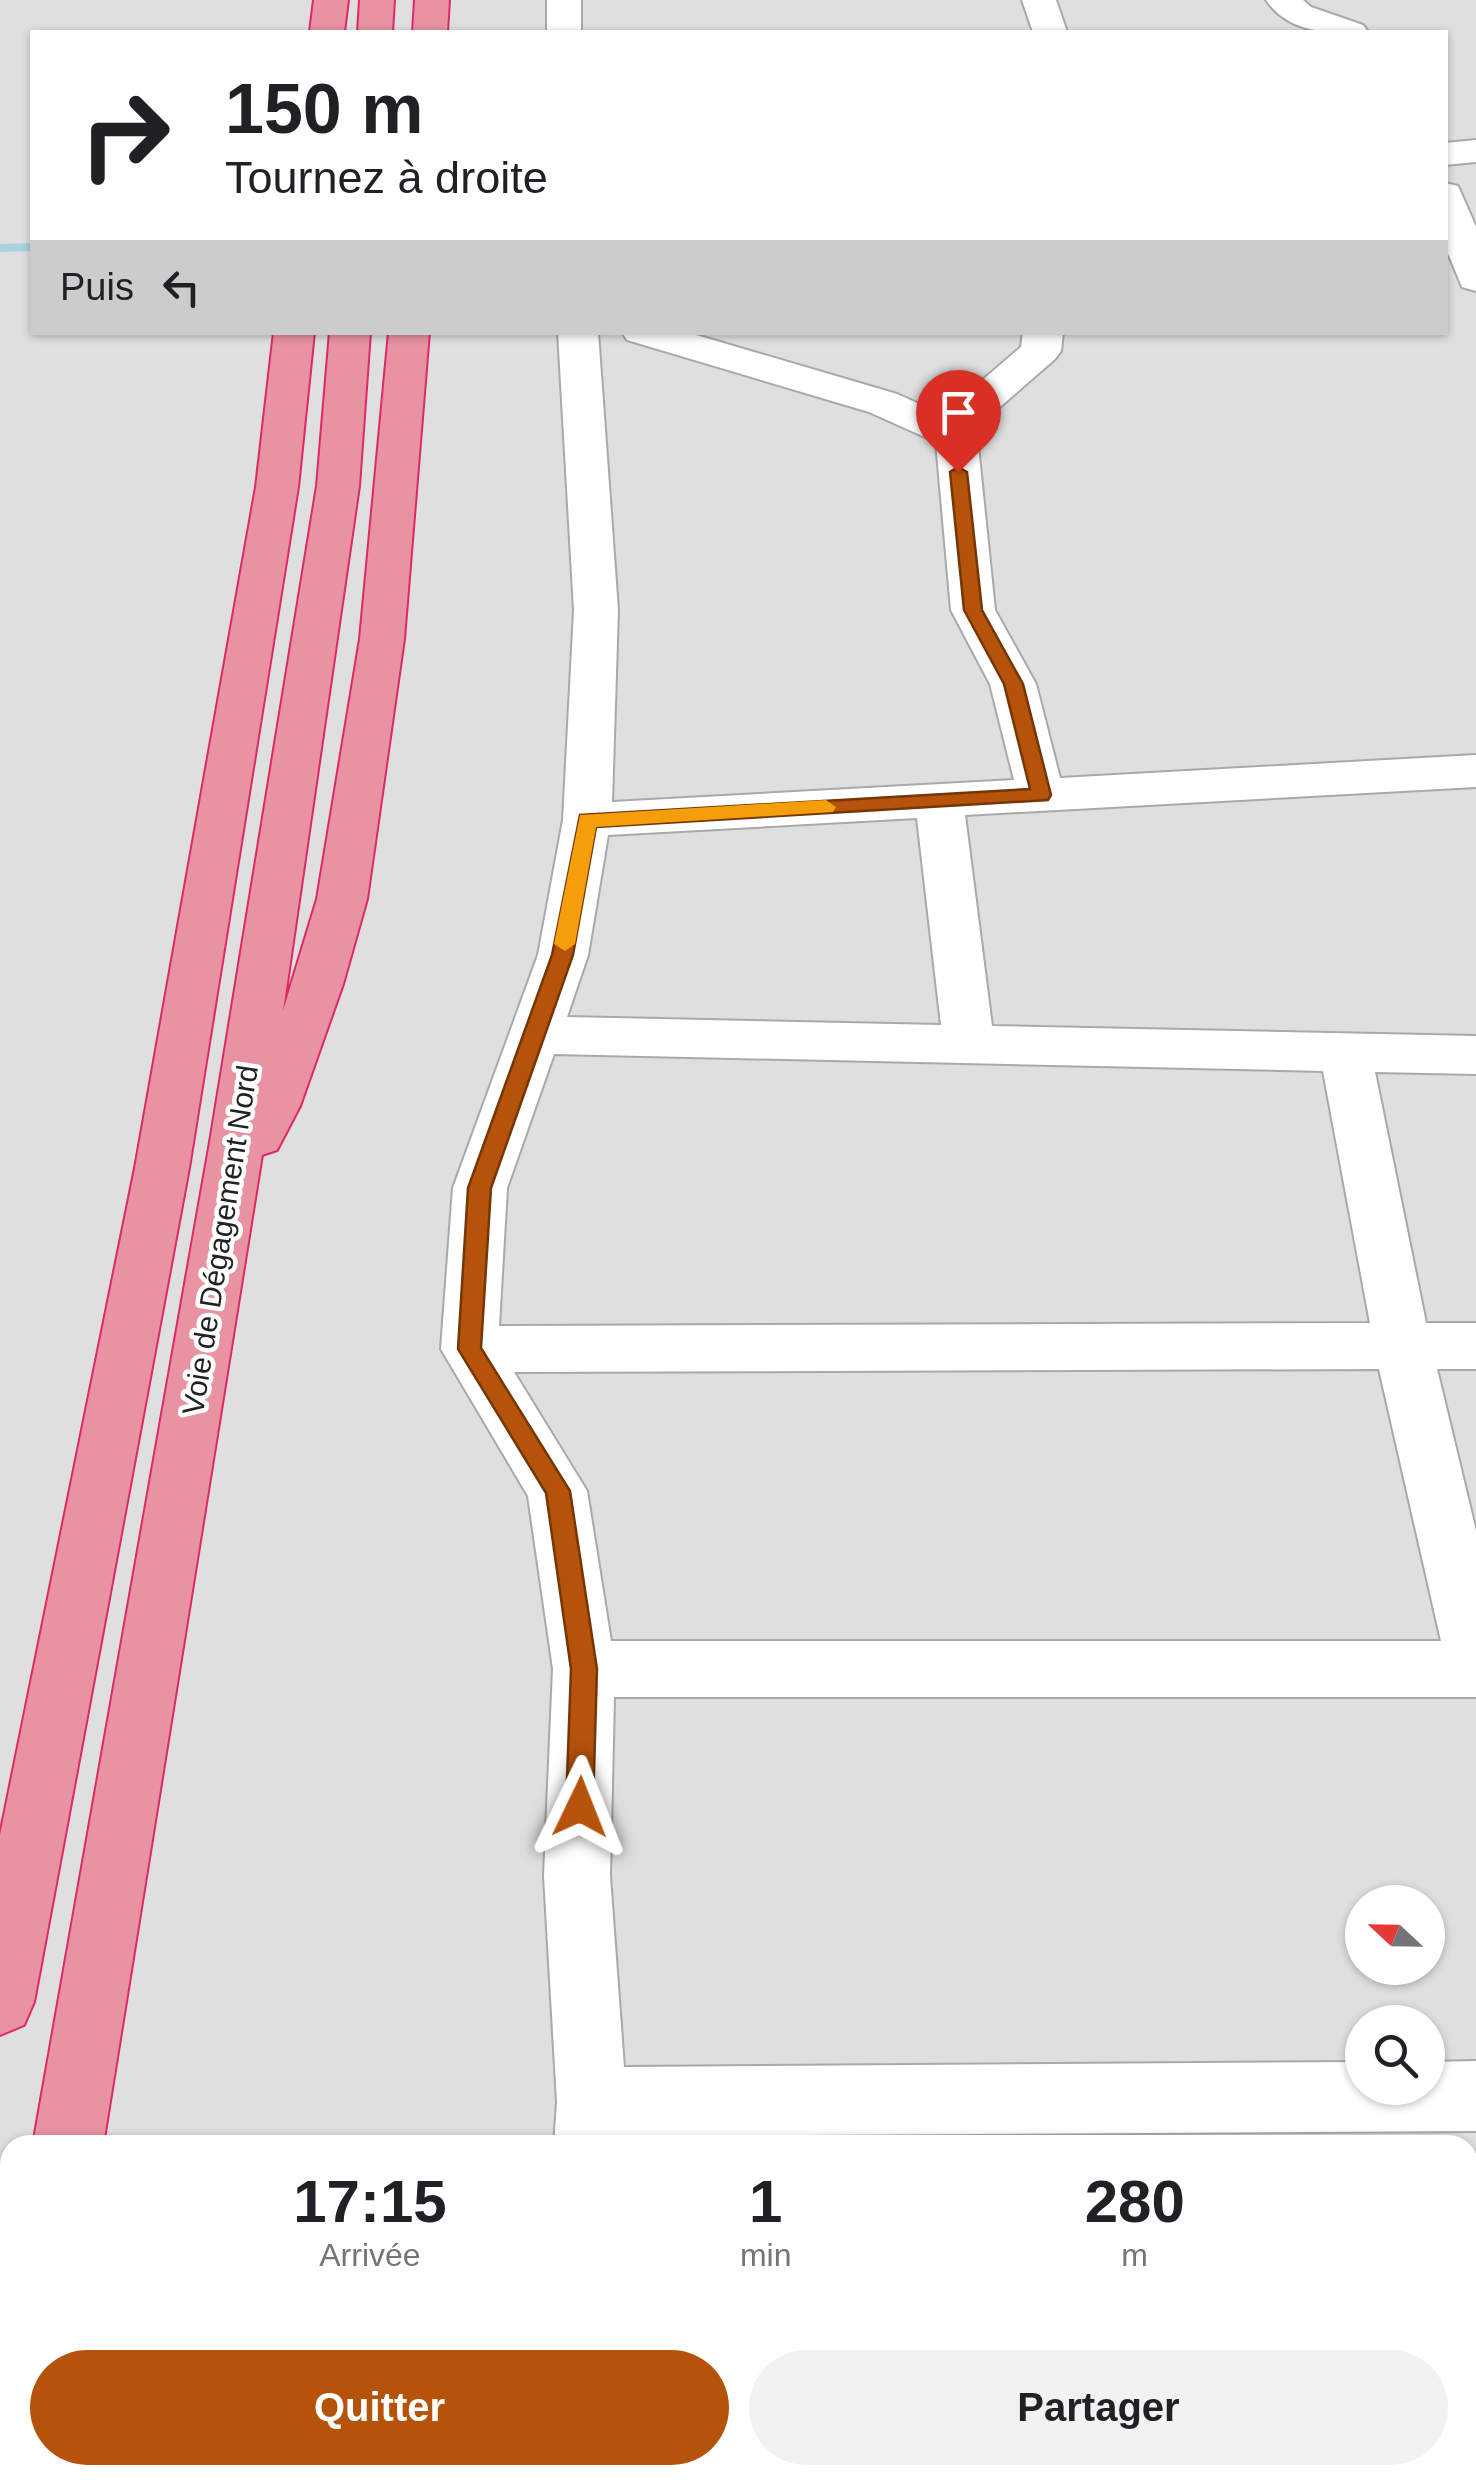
<!DOCTYPE html>
<html lang="fr">
<meta charset="utf-8">
<style>
body{margin:0;font-family:Arial,sans-serif;background:#f2f2f2;color:#202124;height:100vh;display:flex;flex-direction:column;font-size:38px;white-space:nowrap}
*{box-sizing:border-box;margin:0}
p{font-size:32px;color:#757577}
.icon{flex:none;width:55px;height:55px;fill:none;stroke:currentColor;stroke-width:2;stroke-linecap:round;stroke-linejoin:round}
.map{position:relative;flex:1;overflow:hidden}
.drawer{position:absolute;left:0px;top:2135px;width:1478px;height:350px;display:flex;flex-direction:column;background:#fff;border-radius:30px 30px 0 0;box-shadow:0 2px 8px #0004}
.drawer>*{flex:none}
.guide{position:absolute;left:30px;top:30px;width:1418px;height:305px;border-radius:0px;box-shadow:0 2px 8px #0004;background:#fff;color:#202124;overflow:hidden}
.needle{width:65px;rotate:292deg}
.fabs{position:absolute;left:1345px;top:1885px;display:grid;gap:20px}
.fabs a{display:grid;place-items:center;width:100px;height:100px;border-radius:50%;background:#fff;box-shadow:0 2px 8px #0004;font-size:50px}
.pin{position:absolute;display:grid;place-items:center;width:85px;height:85px;color:#fff;margin:-102px -42px;border-radius:50% 50% 50% 0;rotate:-45deg;box-shadow:0 0 10px #0007}
.pin .icon{rotate:45deg}
.me{position:absolute;width:110px;margin:-55px;rotate:2deg;stroke-linejoin:round;filter:drop-shadow(0 0 8px #0008)}
.turn{display:flex;align-items:center;gap:35px;height:210px;padding:0 30px;font-size:45px}
.turn .icon{width:130px;height:130px;stroke-width:2.5}
.turn b{display:block;font-size:70px;line-height:85px}
.then{display:flex;align-items:center;height:95px;padding:0 30px;background:#0003;gap:20px;font-size:38px}
.eta{display:flex;justify-content:space-evenly;align-items:center;height:170px;text-align:center}
.eta b{font-size:60px;font-weight:700;line-height:70px}
.cta{display:flex;gap:20px;margin-top:auto;padding:20px 30px}
.cta a{flex:1;height:115px;border-radius:60px;background:#b45309;color:#fff;font-size:40px;font-weight:700;line-height:115px;text-align:center}
.cta a+a{background:#f2f2f2;color:#202124}
.map>svg:first-child{display:block}
.residential{fill:#e0dfdf;fill-rule:evenodd}
.lines{fill:none;stroke-linecap:round;stroke-linejoin:round}
.stream{fill:#aad3df;fill-rule:evenodd}
.minor-casing{stroke:#a9a9a9;stroke-width:4}
.highway-casing{stroke:#dc2a67;stroke-width:4}
.minor{fill:#fff;fill-rule:evenodd}
.highway{fill:#e892a2;fill-rule:evenodd}
.route{fill:#b45309;stroke:#753606;stroke-width:2.5}
.slow{fill:#f59e0b}
.labels{text-anchor:middle;dominant-baseline:central;stroke-width:9;stroke-linejoin:round;paint-order:stroke}
.street-label{font-size:30px;fill:#222;stroke:#fff}
</style>
<div class="map">
<svg width="1476" height="2485" viewBox="0 0 1476 2485">
<rect width="100%" height="100%" fill="#f2efe9"/>
<!-- residential -->
<path class="residential" d="M0,0H1476V2485H0ZM32,32H1445V332H32ZM1362,1902H1428V1968H1362ZM1362,2022H1428V2088H1362ZM10,2145H1468V2475H10Z"/>
<g class="lines">
<!-- stream -->
<path class="stream" d="M32,243V251L0,252V244Z"/>
<!-- minor casing -->
<g class="minor-casing">
<path id="minor" d="M547,0H581V32H547Z
M1022,0H1056L1067,32H1033Z
M1266,0H1303L1311,7L1363,25L1368,32C1331,34 1289,34 1266,0Z
M1476,140V162L1445,165V143Z
M1445,183L1458,186L1476,227V291L1462,287L1445,246Z
M558,332H598L618,610L612,802L1014,780L990,684L951,610L936,442L869,412L627,340L622,332H686L897,394L949,417L965,395L1021,347L1023,332H1063L1061,351L1055,359L993,413L977,436L995,610L1036,684L1060,778L1476,755V787L965,815L992,1026L1476,1036V1074L1375,1072L1426,1323H1476V1369H1437L1476,1531V1697H614L610,1876L624,2067L1362,2062V2088H1428V2062L1476,2061V2131L625,2136L624,2145H554L557,2102L544,1876L553,1669L528,1496L441,1349L453,1188L538,955L563,820L574,610ZM917,818L941,1025L567,1017L588,955L608,835ZM554,1054L1323,1071L1370,1323L499,1326L507,1188ZM1379,1369L1441,1641H611L587,1491L514,1372Z
M533,2475H703L707,2485H529Z
M1344,2475H1420L1422,2485H1346Z"/>
</g>
<!-- highway casing -->
<g class="highway-casing">
<path id="highway" d="M314,0H348L344,32H310Z
M360,0H394L392,32H358Z
M415,0H449L447,32H413Z
M274,332H314L298,487L189,1168L34,2002L24,2025L0,2035V1835L135,1168L256,487Z
M330,332H370L359,486L283,1011L317,899L360,639L389,332H429L404,639L367,899L343,984L300,1106L277,1150L262,1155L103,2145H33L210,1142L317,486Z
M10,2438V2475H51L49,2485H0V2442Z"/>
</g>
<!-- minor -->
<use href="#minor" class="minor"/>
<!-- highway -->
<use href="#highway" class="highway"/>
</g>
<!-- route -->
<path class="route" d="M958,467L967,472L982,610L1023,684L1051,795L1048,800L596,827L573,955L491,1188L481,1348L570,1491L597,1669L593,1807L589,1816L580,1820L570,1816L566,1807L571,1669L546,1493L458,1349L468,1188L552,955L580,815L1030,789L1004,684L964,610L950,472Z"/>
<!-- slow -->
<path class="slow" d="M826,800L836,807L833,812L596,827L575,944L565,951L554,944L580,815Z"/>
<g class="labels">
<!-- street labels -->
<g class="street-label">
<text transform="translate(220 1240) rotate(-81)">Voie de Dégagement Nord</text>
</g>
</g>
</svg>
<div class="fabs">
<a><svg class="needle" viewBox="-14 -14 28 28"><path d="M0-13l5 13h-10z" fill="#e53935"/><path d="M0 13l5-13h-10z" fill="#757577"/></svg></a>
<a><svg class="icon" aria-label="search" viewBox="0 0 24 24"><circle cx="10" cy="10" r="6"/><path d="M15 15l6 6"/></svg></a>
</div>
<div class="pin" style="left:958px;top:472px;background:#d93025"><svg class="icon" aria-label="arrive" viewBox="0 0 24 24"><path d="M6 21V4h12l-3 4 3 4H6"/></svg></div>
<svg class="me" style="left:580px;top:1807px" viewBox="-20 -20 40 40"><path d="M0-17L14 15 0 8-14 15z" fill="#b45309" stroke="#fff" stroke-width="4"/></svg>
<div class="guide">
<div class="turn"><svg class="icon" aria-label="right" viewBox="0 0 24 24"><path d="M7 20v-9h11M14 6l5 5-5 5"/></svg><div><b>150 m</b>Tournez à droite</div></div>
<div class="then">Puis<svg class="icon" aria-label="left" viewBox="0 0 24 24"><path d="M17 20v-9H6M10 6l-5 5 5 5"/></svg></div>
</div>
<section class="drawer">
<div class="eta">
<div><b>17:15</b><p>Arrivée</p></div>
<div><b>1</b><p>min</p></div>
<div><b>280</b><p>m</p></div>
</div>
<div class="cta"><a>Quitter</a><a>Partager</a></div>
</section>
</div>
